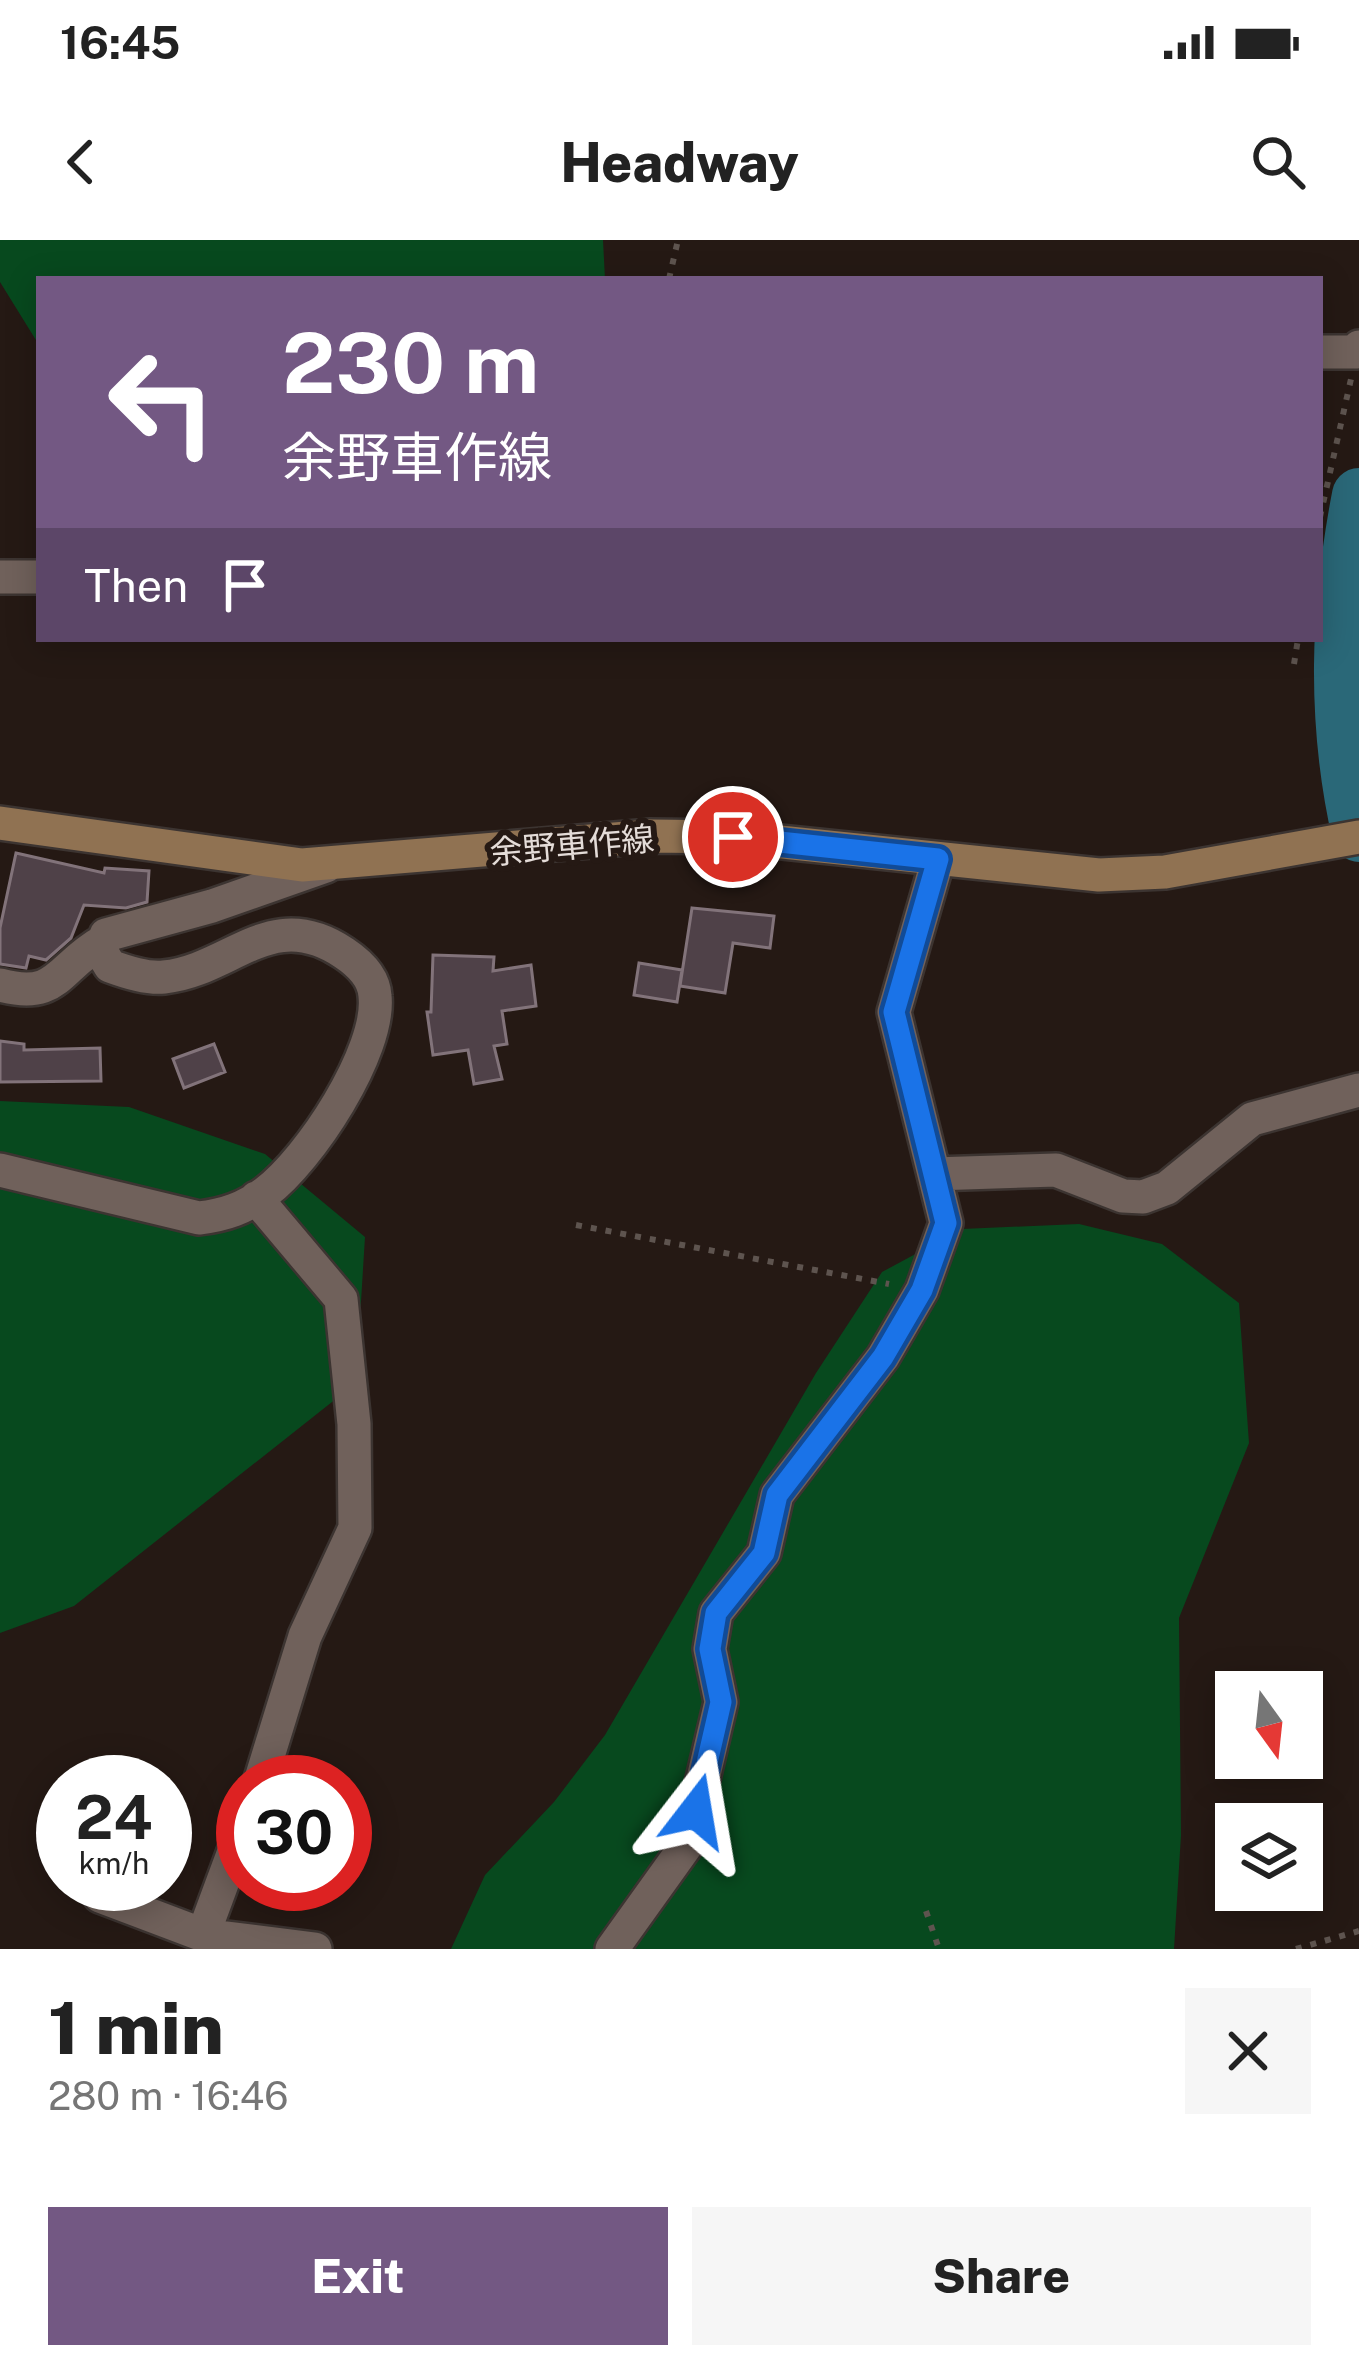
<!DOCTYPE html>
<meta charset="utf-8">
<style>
body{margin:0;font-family:"Public Sans","Noto Sans JP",sans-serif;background:#f6f6f6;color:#222;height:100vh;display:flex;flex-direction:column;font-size:45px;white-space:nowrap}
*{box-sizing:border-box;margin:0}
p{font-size:39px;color:#767676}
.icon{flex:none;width:66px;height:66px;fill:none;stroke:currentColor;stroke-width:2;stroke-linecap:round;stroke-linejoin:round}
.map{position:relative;height:1709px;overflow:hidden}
.side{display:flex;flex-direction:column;background:#fff;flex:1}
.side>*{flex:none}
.top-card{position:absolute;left:36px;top:36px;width:1287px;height:366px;border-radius:0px;box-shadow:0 6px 30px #0003;background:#735883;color:#fff;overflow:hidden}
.needle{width:78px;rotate:165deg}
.controls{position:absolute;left:1215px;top:1431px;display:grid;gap:24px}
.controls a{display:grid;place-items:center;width:108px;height:108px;border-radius:0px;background:#fff;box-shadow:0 6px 30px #0003;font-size:60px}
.speed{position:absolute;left:36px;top:1515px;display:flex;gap:24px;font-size:60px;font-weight:700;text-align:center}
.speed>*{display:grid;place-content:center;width:156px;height:156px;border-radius:50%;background:#fff;box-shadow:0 6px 30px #0003;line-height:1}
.speed small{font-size:30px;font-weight:400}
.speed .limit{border:18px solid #d22;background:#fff;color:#111}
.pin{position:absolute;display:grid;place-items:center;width:102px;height:102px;color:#fff;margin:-51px;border:6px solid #fff;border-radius:50%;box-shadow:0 3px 12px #0007}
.me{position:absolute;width:132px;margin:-66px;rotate:14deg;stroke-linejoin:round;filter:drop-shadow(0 0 9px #0008)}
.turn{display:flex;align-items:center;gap:42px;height:252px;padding:0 48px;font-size:54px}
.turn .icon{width:156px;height:156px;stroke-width:2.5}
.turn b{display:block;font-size:84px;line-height:102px}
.then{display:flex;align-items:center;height:114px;padding:0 48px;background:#0003;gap:24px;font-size:45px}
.round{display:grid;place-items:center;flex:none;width:126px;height:126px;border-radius:0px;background:#f6f6f6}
.overview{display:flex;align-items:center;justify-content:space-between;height:204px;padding:0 48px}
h1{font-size:72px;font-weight:800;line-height:90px}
.button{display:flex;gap:24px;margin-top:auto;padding:24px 48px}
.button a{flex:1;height:138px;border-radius:0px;background:#735883;color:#fff;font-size:48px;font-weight:800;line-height:138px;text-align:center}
.button a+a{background:#f6f6f6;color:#222}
.status{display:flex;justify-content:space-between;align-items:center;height:84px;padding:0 60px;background:#fff;direction:ltr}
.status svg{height:33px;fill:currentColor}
header{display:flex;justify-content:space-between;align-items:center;height:156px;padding:0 48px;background:#fff;font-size:54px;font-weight:800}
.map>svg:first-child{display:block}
.green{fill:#07491e}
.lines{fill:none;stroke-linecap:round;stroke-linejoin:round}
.river{stroke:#2a6878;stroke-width:54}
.building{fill:#4f4148;stroke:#82737a;stroke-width:3}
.minor-casing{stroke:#3c3431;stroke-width:38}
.secondary-casing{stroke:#3c3431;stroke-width:38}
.path{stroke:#5e544f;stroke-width:6;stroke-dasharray:6 9;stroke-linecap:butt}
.minor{stroke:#70615b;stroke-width:33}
.secondary{stroke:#907252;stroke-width:33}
.route-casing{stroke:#114b97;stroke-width:30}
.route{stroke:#1a73e8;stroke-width:21}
.labels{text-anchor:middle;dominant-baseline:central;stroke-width:12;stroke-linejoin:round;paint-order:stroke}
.street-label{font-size:33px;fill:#e4dcd8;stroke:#251914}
</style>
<div class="status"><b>16:45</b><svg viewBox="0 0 49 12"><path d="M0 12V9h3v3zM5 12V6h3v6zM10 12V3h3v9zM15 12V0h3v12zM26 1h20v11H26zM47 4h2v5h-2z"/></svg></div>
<header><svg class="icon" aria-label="back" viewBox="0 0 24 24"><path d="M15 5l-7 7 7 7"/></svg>Headway<svg class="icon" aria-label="search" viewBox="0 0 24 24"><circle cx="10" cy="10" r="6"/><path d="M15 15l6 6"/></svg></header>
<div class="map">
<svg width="1359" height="1709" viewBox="0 0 1359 1709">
<rect width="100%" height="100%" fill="#251914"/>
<!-- green -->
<path class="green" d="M0,0H603L605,39H39V105L0,42Z
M0,861L129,867L265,914L365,997L356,1143L74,1366L0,1393Z
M1079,984L1162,1004L1239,1063L1249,1203L1179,1378L1181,1595L1174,1709H451L485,1635L554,1562L605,1495L816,1133L882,1032L962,989Z"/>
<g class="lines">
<!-- river -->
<path class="river" d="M1359,255C1337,369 1333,481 1359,595"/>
</g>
<!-- building -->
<path class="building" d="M16,613L104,633L105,628L149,631L147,662L126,668L84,665L71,698L46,720L29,716L26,728L0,724V688Z
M692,668L774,676L770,708L733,703L725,753L680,746Z
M433,715L494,717L493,731L531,725L536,766L502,771L507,804L494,806L502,839L474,844L468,810L433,815L427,772H431Z
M639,723L682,730L677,762L634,755Z
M0,801L24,804V810L100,808L101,841L0,842Z
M214,804L225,832L184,848L173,819Z"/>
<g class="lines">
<!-- minor casing -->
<g class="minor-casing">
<path id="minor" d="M1320,112H1356L1359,107
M0,337H39
M0,745C59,761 57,727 104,701
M0,930L199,978C225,975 245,968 266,952C309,920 381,811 375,756C374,737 359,723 344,713C271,664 232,730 164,737C147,739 126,732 110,726L101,711L106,695L212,666L326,626
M934,934L1056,930L1123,956L1143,957L1167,948L1252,879L1359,850
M256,958L341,1059L354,1184L355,1288L305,1396L260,1542
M100,1656L203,1695L315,1709
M203,1695L243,1587
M612,1709L688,1603L721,1462L710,1409L716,1373L764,1313L777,1255L883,1117L922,1050L946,983L894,772L938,619"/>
</g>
<!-- secondary casing -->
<g class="secondary-casing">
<path id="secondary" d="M0,583L302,625L651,596L733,597L1099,635L1165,632L1359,597"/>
</g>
<!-- path -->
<path class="path" d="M669,39L678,0
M1320,277L1351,139
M1294,424L1298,399
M576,985L889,1044
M926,1671L939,1709
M1296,1709L1359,1691"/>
<!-- minor -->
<use href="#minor" class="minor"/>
<!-- secondary -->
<use href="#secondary" class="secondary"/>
</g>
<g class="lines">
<!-- route casing -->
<g class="route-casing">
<path id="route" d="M696,1571L721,1462L710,1409L716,1373L764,1313L777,1255L883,1117L922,1050L946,983L894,772L938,619L733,597"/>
</g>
<!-- route -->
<use href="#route" class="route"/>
</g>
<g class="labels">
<!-- street labels -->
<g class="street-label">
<text transform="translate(572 605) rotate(-5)">余野車作線</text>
</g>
</g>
</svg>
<div class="controls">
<a><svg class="needle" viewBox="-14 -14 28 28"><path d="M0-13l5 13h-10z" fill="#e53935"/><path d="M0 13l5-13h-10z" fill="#767676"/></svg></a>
<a><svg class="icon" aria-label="layers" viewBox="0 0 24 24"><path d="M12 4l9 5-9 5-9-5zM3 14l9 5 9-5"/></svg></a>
</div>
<div class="speed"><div>24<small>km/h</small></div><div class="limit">30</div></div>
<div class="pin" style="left:733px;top:597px;background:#d93025"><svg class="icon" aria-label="arrive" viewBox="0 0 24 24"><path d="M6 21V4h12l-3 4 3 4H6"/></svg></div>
<svg class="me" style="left:696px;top:1571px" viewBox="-20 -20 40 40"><path d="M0-17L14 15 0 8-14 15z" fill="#1a73e8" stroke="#fff" stroke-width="4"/></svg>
<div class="top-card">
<div class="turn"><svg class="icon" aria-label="left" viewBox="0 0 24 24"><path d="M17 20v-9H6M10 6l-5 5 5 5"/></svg><div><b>230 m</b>余野車作線</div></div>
<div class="then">Then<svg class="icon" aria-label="arrive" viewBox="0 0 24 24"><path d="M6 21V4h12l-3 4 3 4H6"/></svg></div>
</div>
</div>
<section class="side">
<div class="overview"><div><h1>1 min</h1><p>280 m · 16:46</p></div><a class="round"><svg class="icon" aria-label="close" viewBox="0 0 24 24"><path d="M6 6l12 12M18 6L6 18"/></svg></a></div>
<div class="button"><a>Exit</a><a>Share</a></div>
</section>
